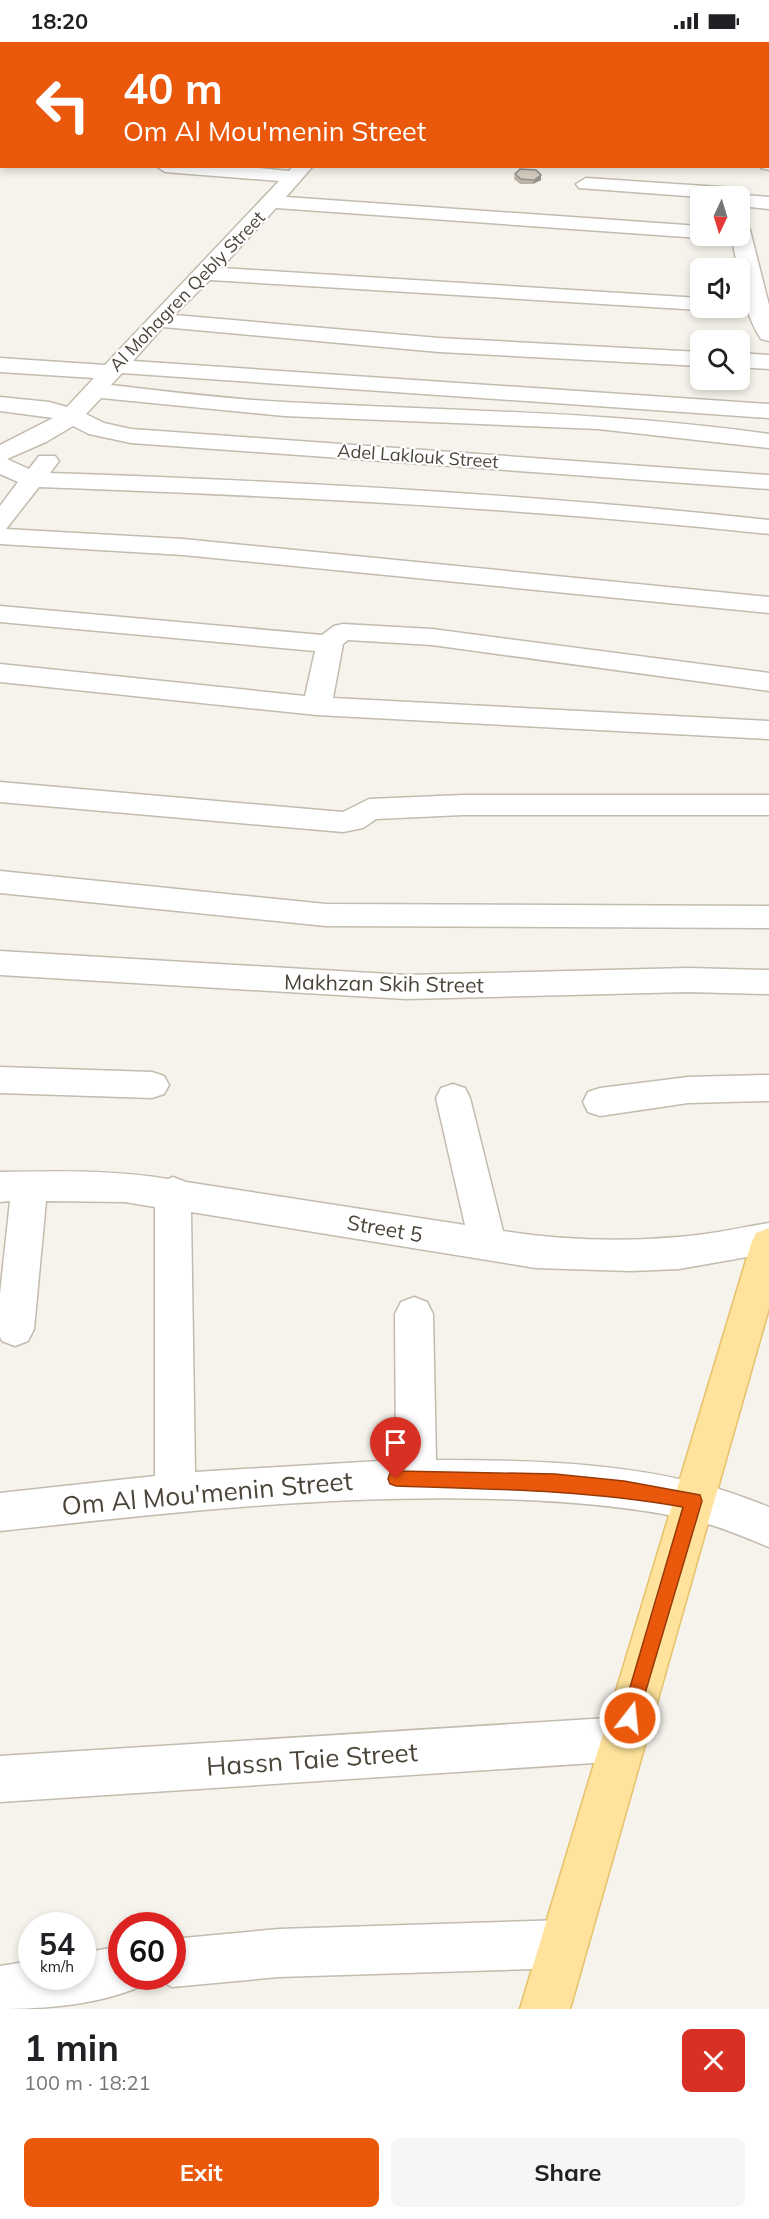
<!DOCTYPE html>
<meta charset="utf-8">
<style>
body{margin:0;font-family:Mulish,sans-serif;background:#f6f6f6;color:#202124;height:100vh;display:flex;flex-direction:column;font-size:22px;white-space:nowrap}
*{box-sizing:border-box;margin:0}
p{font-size:20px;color:#757577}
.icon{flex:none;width:33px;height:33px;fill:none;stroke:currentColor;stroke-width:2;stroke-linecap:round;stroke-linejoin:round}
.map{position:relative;height:1967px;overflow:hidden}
.side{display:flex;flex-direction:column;background:#fff;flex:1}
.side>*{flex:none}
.banner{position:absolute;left:0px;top:0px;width:770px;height:126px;box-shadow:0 3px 9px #0003;background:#ea580c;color:#fff;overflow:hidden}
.needle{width:39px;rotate:184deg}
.controls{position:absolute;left:690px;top:144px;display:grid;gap:12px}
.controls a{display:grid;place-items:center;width:60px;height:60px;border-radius:9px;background:#fff;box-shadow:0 3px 9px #0003;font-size:30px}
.speed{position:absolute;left:18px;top:1870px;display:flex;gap:12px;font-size:30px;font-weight:700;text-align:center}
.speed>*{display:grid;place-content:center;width:78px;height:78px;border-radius:50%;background:#fff;box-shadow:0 3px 9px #0003;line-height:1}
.speed small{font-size:15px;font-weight:400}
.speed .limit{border:9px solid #d22;background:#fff;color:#111}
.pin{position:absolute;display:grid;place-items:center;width:51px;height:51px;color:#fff;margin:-62px -26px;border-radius:50% 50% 50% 0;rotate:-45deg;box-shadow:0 0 6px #0007}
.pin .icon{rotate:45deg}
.me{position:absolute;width:66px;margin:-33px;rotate:16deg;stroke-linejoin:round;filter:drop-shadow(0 0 4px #0008)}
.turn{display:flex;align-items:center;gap:21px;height:126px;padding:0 24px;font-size:27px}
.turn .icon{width:78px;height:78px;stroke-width:2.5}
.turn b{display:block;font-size:42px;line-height:51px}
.round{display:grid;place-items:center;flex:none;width:63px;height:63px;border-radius:9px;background:#f6f6f6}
.overview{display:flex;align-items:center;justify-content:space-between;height:102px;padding:0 24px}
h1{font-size:36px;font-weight:700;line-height:45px}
.primary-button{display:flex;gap:12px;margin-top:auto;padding:12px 24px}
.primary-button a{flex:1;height:69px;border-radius:9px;background:#ea580c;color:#fff;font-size:24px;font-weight:700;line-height:69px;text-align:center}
.primary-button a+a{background:#f6f6f6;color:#202124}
.status{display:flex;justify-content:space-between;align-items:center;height:42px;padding:0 30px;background:#fff;direction:ltr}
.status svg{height:16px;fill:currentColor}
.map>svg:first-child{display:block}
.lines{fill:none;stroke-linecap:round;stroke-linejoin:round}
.minor-casing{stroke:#c2bbae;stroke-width:3}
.major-casing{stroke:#e6c16a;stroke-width:3}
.minor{fill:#fff;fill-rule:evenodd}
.major{fill:#ffe39c;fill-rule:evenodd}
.wall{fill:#bab2a6}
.shaded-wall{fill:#979187}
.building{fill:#d8cfc1;stroke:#979187;stroke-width:1.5}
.route{fill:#ea580c;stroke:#983908;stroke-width:1.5}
.labels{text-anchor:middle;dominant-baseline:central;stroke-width:4.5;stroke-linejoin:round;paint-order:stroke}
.far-street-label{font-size:18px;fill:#4b4439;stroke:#fff}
.street-label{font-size:21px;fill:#4b4439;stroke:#fff}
.near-street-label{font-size:26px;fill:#4b4439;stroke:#fff}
</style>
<div class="status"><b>18:20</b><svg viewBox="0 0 49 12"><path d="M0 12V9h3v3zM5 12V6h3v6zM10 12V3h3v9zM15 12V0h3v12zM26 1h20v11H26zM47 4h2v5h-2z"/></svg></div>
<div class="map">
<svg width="769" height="1967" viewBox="0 0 769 1967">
<rect width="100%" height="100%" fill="#f6f3ec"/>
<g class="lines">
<!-- minor casing -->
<g class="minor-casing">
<path id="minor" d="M405,0H422L404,2Z
M753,0H769L768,3Z
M0,24H2L0,36Z
M768,35H769V45H768Z
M768,69H769V79H768Z
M0,105H2V117H0Z
M768,116L769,128L761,126L768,124Z
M156,124H238L289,129L293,124H313L286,155L700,184V194H708L700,196L276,166L221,226L700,256V266H708L700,268L210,238L174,273L439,296L700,310V324L439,310L163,285L133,319L769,362V376L122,331L111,343C169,350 226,357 284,360C446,369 608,369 769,392V406L598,387L284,374L101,356L86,372L104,381L131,387L769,433V447L131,401L89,392L73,384L46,400L7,417L29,427L39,414H55L59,419L50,431C290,439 530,452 769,478V492C526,466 283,454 39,445L6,487L183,497L769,555V571L183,513L0,502V464L18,440L0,432V403L53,376L0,369V355L49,360L67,365L94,336L0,330V316L105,323L279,139L165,130Z
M586,136L735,146L742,148L744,153L769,155V167L740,164V154L700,155L579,146L576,142Z
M740,182L747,184L750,188L769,263V299L761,297C742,269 739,226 731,194H740Z
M740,311L769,313V327L740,325Z
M0,564L322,593L334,584L343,582L432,587L769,631V649L432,603L348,598L343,602L333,656L769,679V697L317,673L0,640V622L305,654L315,609L0,580Z
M0,740L343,770L369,757L463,753H769V773H463L376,777L363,786L343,790L0,760Z
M0,829L326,862L769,864V886L326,884L0,851Z
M0,909L406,933L688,926L769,928V952L688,950L406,957L0,933Z
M0,1025L152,1030L164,1034L169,1043L164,1052L152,1056L0,1051Z
M769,1033V1059L688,1061L600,1074L588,1070L583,1060L588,1050L600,1046L688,1035Z
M453,1042L465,1046L470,1056L503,1189C559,1198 620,1200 678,1195C708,1193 739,1186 769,1181V1211L679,1227L631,1229L536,1226L191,1170L195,1430L396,1418L395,1272L401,1260L414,1255L427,1260L433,1272L436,1418C524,1418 618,1420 704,1443C726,1448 748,1457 769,1465V1505C746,1496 724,1486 701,1480C635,1464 566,1459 498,1457C331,1452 166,1471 0,1489V1451L155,1434V1165L125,1160L46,1159L34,1287L28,1299L15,1304L2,1299L0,1295V1252L10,1159L0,1160V1130C57,1129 112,1128 168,1137L173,1135L186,1140L465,1183L436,1056L441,1046Z
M624,1675L640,1681L646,1697L640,1713L624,1719L0,1760V1714Z
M564,1878L581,1885L588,1902L581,1919L564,1926L279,1935L172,1945L154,1935H172V1897L279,1887Z
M122,1904V1935H143L139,1945C97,1963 45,1967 0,1967V1924L32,1919V1935H82V1911Z"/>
</g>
<!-- major casing -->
<g class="major-casing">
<path id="major" d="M769,1186V1266L570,1967H520L751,1202L756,1191Z"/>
</g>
<!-- minor -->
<use href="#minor" class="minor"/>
<!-- major -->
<use href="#major" class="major"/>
</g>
<!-- wall -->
<path class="wall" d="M515,132L541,138L533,142H520L514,137Z"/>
<!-- shaded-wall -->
<path class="shaded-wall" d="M541,133V138L533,142L534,138Z"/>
<!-- building -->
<path class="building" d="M520,127L536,128L541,133L534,138L521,137L515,132Z"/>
<!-- route -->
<path class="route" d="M396,1429L555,1432L624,1439L700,1453L702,1459L636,1682L630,1685L624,1682L621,1676L683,1465C588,1448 493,1447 396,1444L390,1442L388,1437L390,1431Z"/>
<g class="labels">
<!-- far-street labels -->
<g class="far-street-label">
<text transform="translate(187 249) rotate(-46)">Al Mohagren Qebly Street</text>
<text transform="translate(418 414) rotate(4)">Adel Laklouk Street</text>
</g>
<!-- street labels -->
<g class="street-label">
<text transform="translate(384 941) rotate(1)">Makhzan Skih Street</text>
<text transform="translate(385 1186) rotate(10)">Street 5</text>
</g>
<!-- near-street labels -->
<g class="near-street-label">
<text transform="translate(207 1451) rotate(-5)">Om Al Mou'menin Street</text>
<text transform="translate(312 1717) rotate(-4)">Hassn Taie Street</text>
</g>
</g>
</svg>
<div class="controls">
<a><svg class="needle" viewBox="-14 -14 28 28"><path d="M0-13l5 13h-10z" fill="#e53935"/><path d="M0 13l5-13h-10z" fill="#757577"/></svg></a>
<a><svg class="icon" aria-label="sound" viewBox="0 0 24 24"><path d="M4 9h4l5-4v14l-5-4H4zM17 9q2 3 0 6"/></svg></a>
<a><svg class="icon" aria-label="search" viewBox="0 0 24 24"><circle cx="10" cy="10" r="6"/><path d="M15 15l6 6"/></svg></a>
</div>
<div class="speed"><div>54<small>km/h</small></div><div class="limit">60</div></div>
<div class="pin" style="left:396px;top:1437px;background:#d93025"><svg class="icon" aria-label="arrive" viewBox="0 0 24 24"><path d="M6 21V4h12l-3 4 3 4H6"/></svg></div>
<svg class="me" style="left:630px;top:1676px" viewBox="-20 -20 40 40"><circle r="17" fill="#ea580c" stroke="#fff" stroke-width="3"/><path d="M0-11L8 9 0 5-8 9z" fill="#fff"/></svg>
<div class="banner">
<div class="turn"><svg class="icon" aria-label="left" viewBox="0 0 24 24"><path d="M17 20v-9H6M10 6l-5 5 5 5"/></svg><div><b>40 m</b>Om Al Mou'menin Street</div></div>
</div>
</div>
<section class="side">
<div class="overview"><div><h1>1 min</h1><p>100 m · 18:21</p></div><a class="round" style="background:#d93025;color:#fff"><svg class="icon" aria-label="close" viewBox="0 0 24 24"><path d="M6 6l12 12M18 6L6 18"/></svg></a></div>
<div class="primary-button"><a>Exit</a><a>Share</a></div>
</section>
